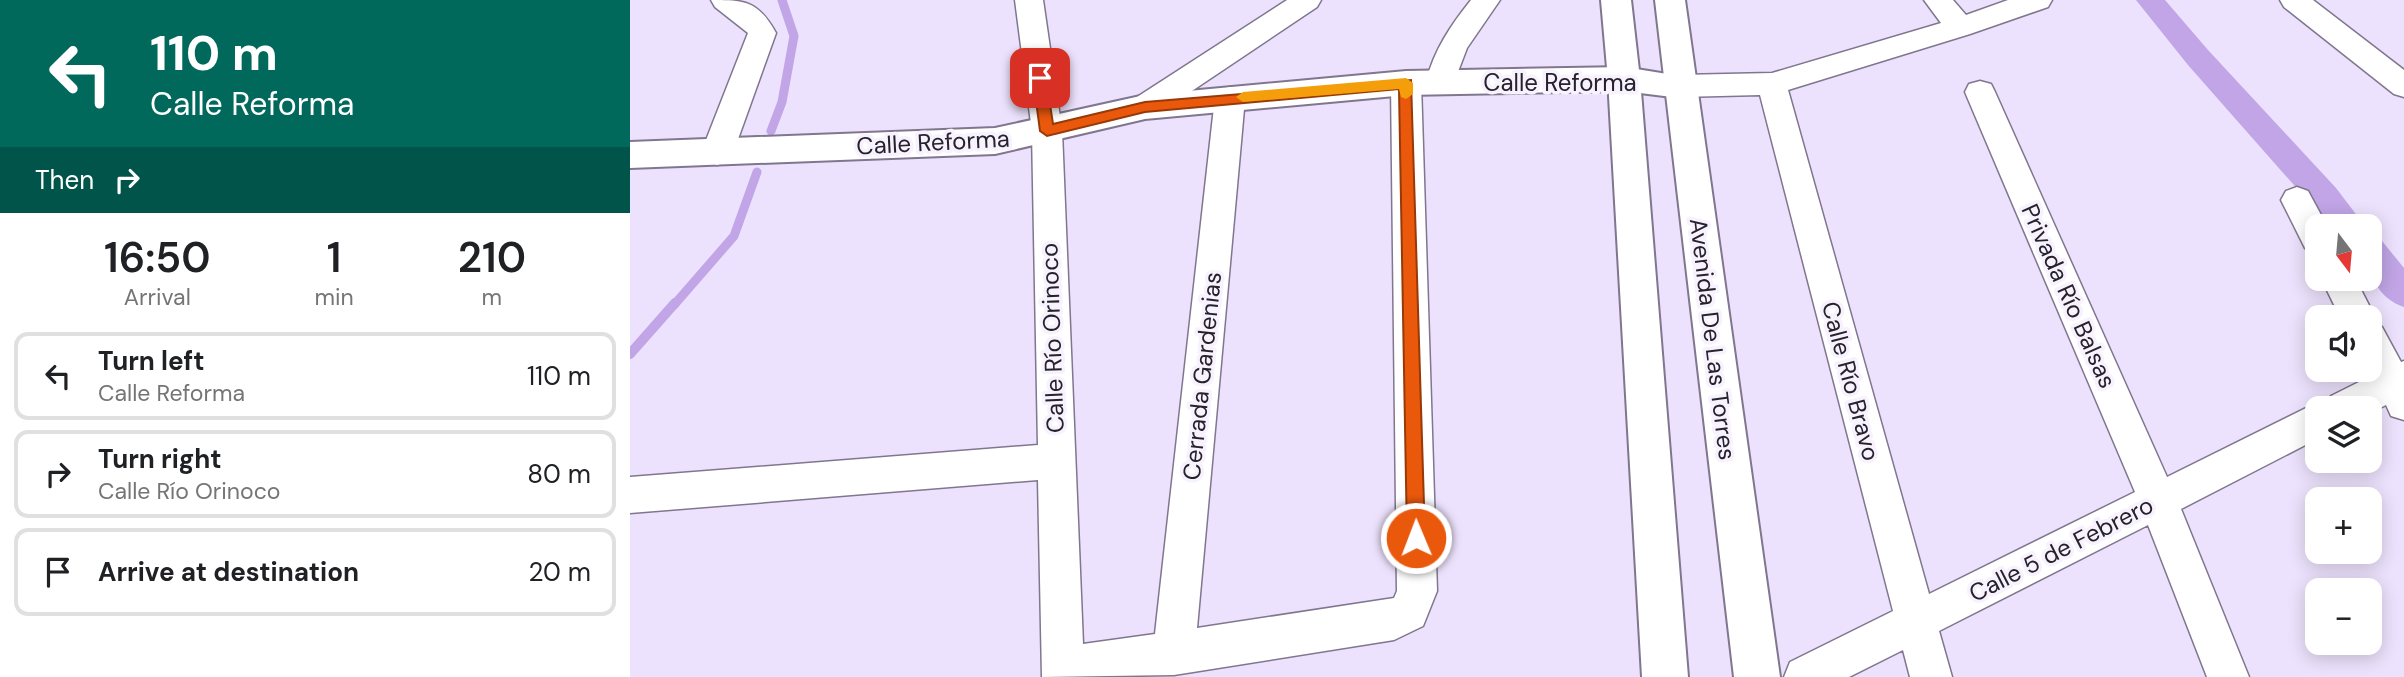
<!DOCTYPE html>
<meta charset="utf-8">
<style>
body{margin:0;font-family:"DM Sans",sans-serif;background:#f2f2f2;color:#202124;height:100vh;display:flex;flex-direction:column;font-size:26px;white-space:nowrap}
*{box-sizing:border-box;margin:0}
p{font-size:23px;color:#757577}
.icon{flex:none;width:38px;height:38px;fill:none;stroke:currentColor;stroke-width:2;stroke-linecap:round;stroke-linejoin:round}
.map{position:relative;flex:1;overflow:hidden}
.panel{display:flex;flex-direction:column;background:#fff;width:630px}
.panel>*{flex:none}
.top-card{background:#00695c;color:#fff;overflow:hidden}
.needle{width:46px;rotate:164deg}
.fabs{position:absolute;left:1675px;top:214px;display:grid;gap:14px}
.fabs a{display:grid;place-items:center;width:77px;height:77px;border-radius:14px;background:#fff;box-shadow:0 4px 18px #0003;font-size:35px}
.pin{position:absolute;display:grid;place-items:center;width:60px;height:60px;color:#fff;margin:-30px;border-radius:14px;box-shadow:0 4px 10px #0006}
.me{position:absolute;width:77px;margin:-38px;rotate:359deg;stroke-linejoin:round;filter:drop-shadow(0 0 5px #0008)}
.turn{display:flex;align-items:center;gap:24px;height:147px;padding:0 35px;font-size:32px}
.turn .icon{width:91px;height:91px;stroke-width:2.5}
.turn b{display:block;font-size:49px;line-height:60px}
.then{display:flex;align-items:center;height:66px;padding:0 35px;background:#0003;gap:14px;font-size:26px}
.eta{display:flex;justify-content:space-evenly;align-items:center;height:119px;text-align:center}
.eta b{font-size:42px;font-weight:600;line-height:49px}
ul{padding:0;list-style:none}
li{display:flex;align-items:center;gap:21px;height:88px;margin:0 14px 10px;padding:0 21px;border:4px solid #e0e0e0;border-radius:14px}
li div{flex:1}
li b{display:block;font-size:26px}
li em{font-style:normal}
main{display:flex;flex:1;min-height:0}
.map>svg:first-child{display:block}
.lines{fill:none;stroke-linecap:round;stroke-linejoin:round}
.stream-far1{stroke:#c1a5e6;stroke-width:9}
.stream{stroke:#c1a5e6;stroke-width:10}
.canal{fill:#c1a5e6;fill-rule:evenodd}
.minor-casing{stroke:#80768e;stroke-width:3}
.tertiary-casing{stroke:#80768e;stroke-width:4}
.primary-casing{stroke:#80768e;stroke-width:4}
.minor{fill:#fff;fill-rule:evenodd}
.tertiary{fill:#fff;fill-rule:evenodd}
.primary{fill:#fff;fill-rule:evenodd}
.route{fill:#ea580c;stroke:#983908;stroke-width:2}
.slow{fill:#f59e0b}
.labels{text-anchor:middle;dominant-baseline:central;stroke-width:7;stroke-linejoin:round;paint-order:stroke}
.street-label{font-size:24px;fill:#26222c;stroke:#f7f2fd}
</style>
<main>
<section class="panel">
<div class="top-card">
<div class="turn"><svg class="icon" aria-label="left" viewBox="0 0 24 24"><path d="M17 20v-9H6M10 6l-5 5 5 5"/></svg><div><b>110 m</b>Calle Reforma</div></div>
<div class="then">Then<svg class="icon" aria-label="right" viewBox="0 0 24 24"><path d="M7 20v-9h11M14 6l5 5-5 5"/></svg></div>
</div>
<div class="eta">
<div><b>16:50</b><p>Arrival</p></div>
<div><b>1</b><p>min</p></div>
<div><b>210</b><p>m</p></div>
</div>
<ul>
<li><svg class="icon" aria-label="left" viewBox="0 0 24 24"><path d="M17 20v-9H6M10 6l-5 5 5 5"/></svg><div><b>Turn left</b><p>Calle Reforma</p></div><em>110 m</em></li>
<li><svg class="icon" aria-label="right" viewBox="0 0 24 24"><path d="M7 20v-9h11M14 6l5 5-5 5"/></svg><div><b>Turn right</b><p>Calle Río Orinoco</p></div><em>80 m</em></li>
<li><svg class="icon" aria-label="arrive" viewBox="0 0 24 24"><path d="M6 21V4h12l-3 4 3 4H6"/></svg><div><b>Arrive at destination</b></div><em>20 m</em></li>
</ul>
</section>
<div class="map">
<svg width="1774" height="677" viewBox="0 0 1774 677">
<rect width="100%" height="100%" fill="#ede2fd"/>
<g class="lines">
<!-- stream-far1 -->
<path class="stream-far1" d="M141,131L152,102L164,36L152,0
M44,305L104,236L127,172"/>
<!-- stream -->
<path class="stream" d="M0,354L45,303"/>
<!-- canal -->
<path class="canal" d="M1506,0H1535L1578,50L1706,188L1735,226H1700L1558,65Z
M1740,237L1752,241L1774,268V307C1742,296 1737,267 1740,237Z"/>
<!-- minor casing -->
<g class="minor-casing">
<path id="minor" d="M81,0C116,0 128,1 146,33L103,153L98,161L87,165L76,161L71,153L118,33L85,7Z
M385,0H413L432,131L453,644L525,634L585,98L589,90L600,87L611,90L615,98L567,628L764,598L767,591L761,83L766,75L776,72L786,75L791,83L807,591L793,626L764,640L544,675L412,677L408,480L0,513V477L408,445L402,131Z
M657,0H691L687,7L526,115L515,118L504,115L500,107L504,99Z
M841,0H870L837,48L821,90L811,93L801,90L796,82C804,50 821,25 841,0Z
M1294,0H1323L1336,15L1378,0H1422L1418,7L1340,34L1158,90L1299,594L1505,492L1335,92L1339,84L1350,81L1361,84L1365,92L1537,477L1674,409L1687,404L1696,408L1701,396L1741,376L1738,369L1740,317H1710L1691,278H1725L1745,317L1742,324L1752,327L1771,362L1774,361V420L1761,416L1756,405L1740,413V408H1687V439L1551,509L1619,677H1577L1518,525L1309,631L1322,677H1280L1273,650L1219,677H1154L1160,662L1263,611L1130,95L1050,97L1040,94L1035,86L1040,78L1050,75L1142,73L1311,23Z
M1650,0H1683L1774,70V97L1764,94L1654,7Z
M1667,187L1678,191L1697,226H1687V252L1675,248L1651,200L1656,191Z"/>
</g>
<!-- tertiary casing -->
<g class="tertiary-casing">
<path id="tertiary" d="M994,67L1062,78L1066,86L1062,94L1050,98L994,91L776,95L515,119L365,154L0,168V142L365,128L515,95L776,71Z"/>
</g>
<!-- primary casing -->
<g class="primary-casing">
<path id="primary" d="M971,0H1001L1010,79L1058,677H1012L978,79Z
M1025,0H1055L1150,677H1104Z"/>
</g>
<!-- minor -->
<use href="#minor" class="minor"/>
<!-- tertiary -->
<use href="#tertiary" class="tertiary"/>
<!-- primary -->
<use href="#primary" class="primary"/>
</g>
<!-- route -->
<path class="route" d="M410,73L416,78L423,124L515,102L781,80L795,538L792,544L786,546L779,544L777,538L769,89L515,112L417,136L410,131L403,78Z"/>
<!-- slow -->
<path class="slow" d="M776,78L783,83V94L776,99L771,97L769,89L613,102L606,97L613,92Z"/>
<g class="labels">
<!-- street labels -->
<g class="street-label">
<text x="930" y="82">Calle Reforma</text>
<text transform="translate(303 142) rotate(-3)">Calle Reforma</text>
<text transform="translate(1439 296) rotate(66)">Privada Río Balsas</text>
<text transform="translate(422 338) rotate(-92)">Calle Río Orinoco</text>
<text transform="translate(1083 339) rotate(83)">Avenida De Las Torres</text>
<text transform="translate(572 376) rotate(-84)">Cerrada Gardenias</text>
<text transform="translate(1221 381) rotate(75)">Calle Río Bravo</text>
<text transform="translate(1431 549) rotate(-27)">Calle 5 de Febrero</text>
</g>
</g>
</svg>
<div class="fabs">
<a><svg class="needle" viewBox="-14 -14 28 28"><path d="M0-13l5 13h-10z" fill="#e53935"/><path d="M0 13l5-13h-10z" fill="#757577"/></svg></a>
<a><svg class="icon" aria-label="sound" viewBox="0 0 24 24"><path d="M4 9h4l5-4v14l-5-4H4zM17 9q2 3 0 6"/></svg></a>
<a><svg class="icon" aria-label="layers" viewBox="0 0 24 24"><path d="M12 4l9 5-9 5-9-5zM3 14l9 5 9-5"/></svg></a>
<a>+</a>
<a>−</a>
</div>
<div class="pin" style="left:410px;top:78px;background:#d93025"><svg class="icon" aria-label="arrive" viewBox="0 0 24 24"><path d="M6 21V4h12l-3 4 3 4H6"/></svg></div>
<svg class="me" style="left:786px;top:538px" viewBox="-20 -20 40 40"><circle r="17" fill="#ea580c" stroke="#fff" stroke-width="3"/><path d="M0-11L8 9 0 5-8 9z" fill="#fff"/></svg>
</div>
</main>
